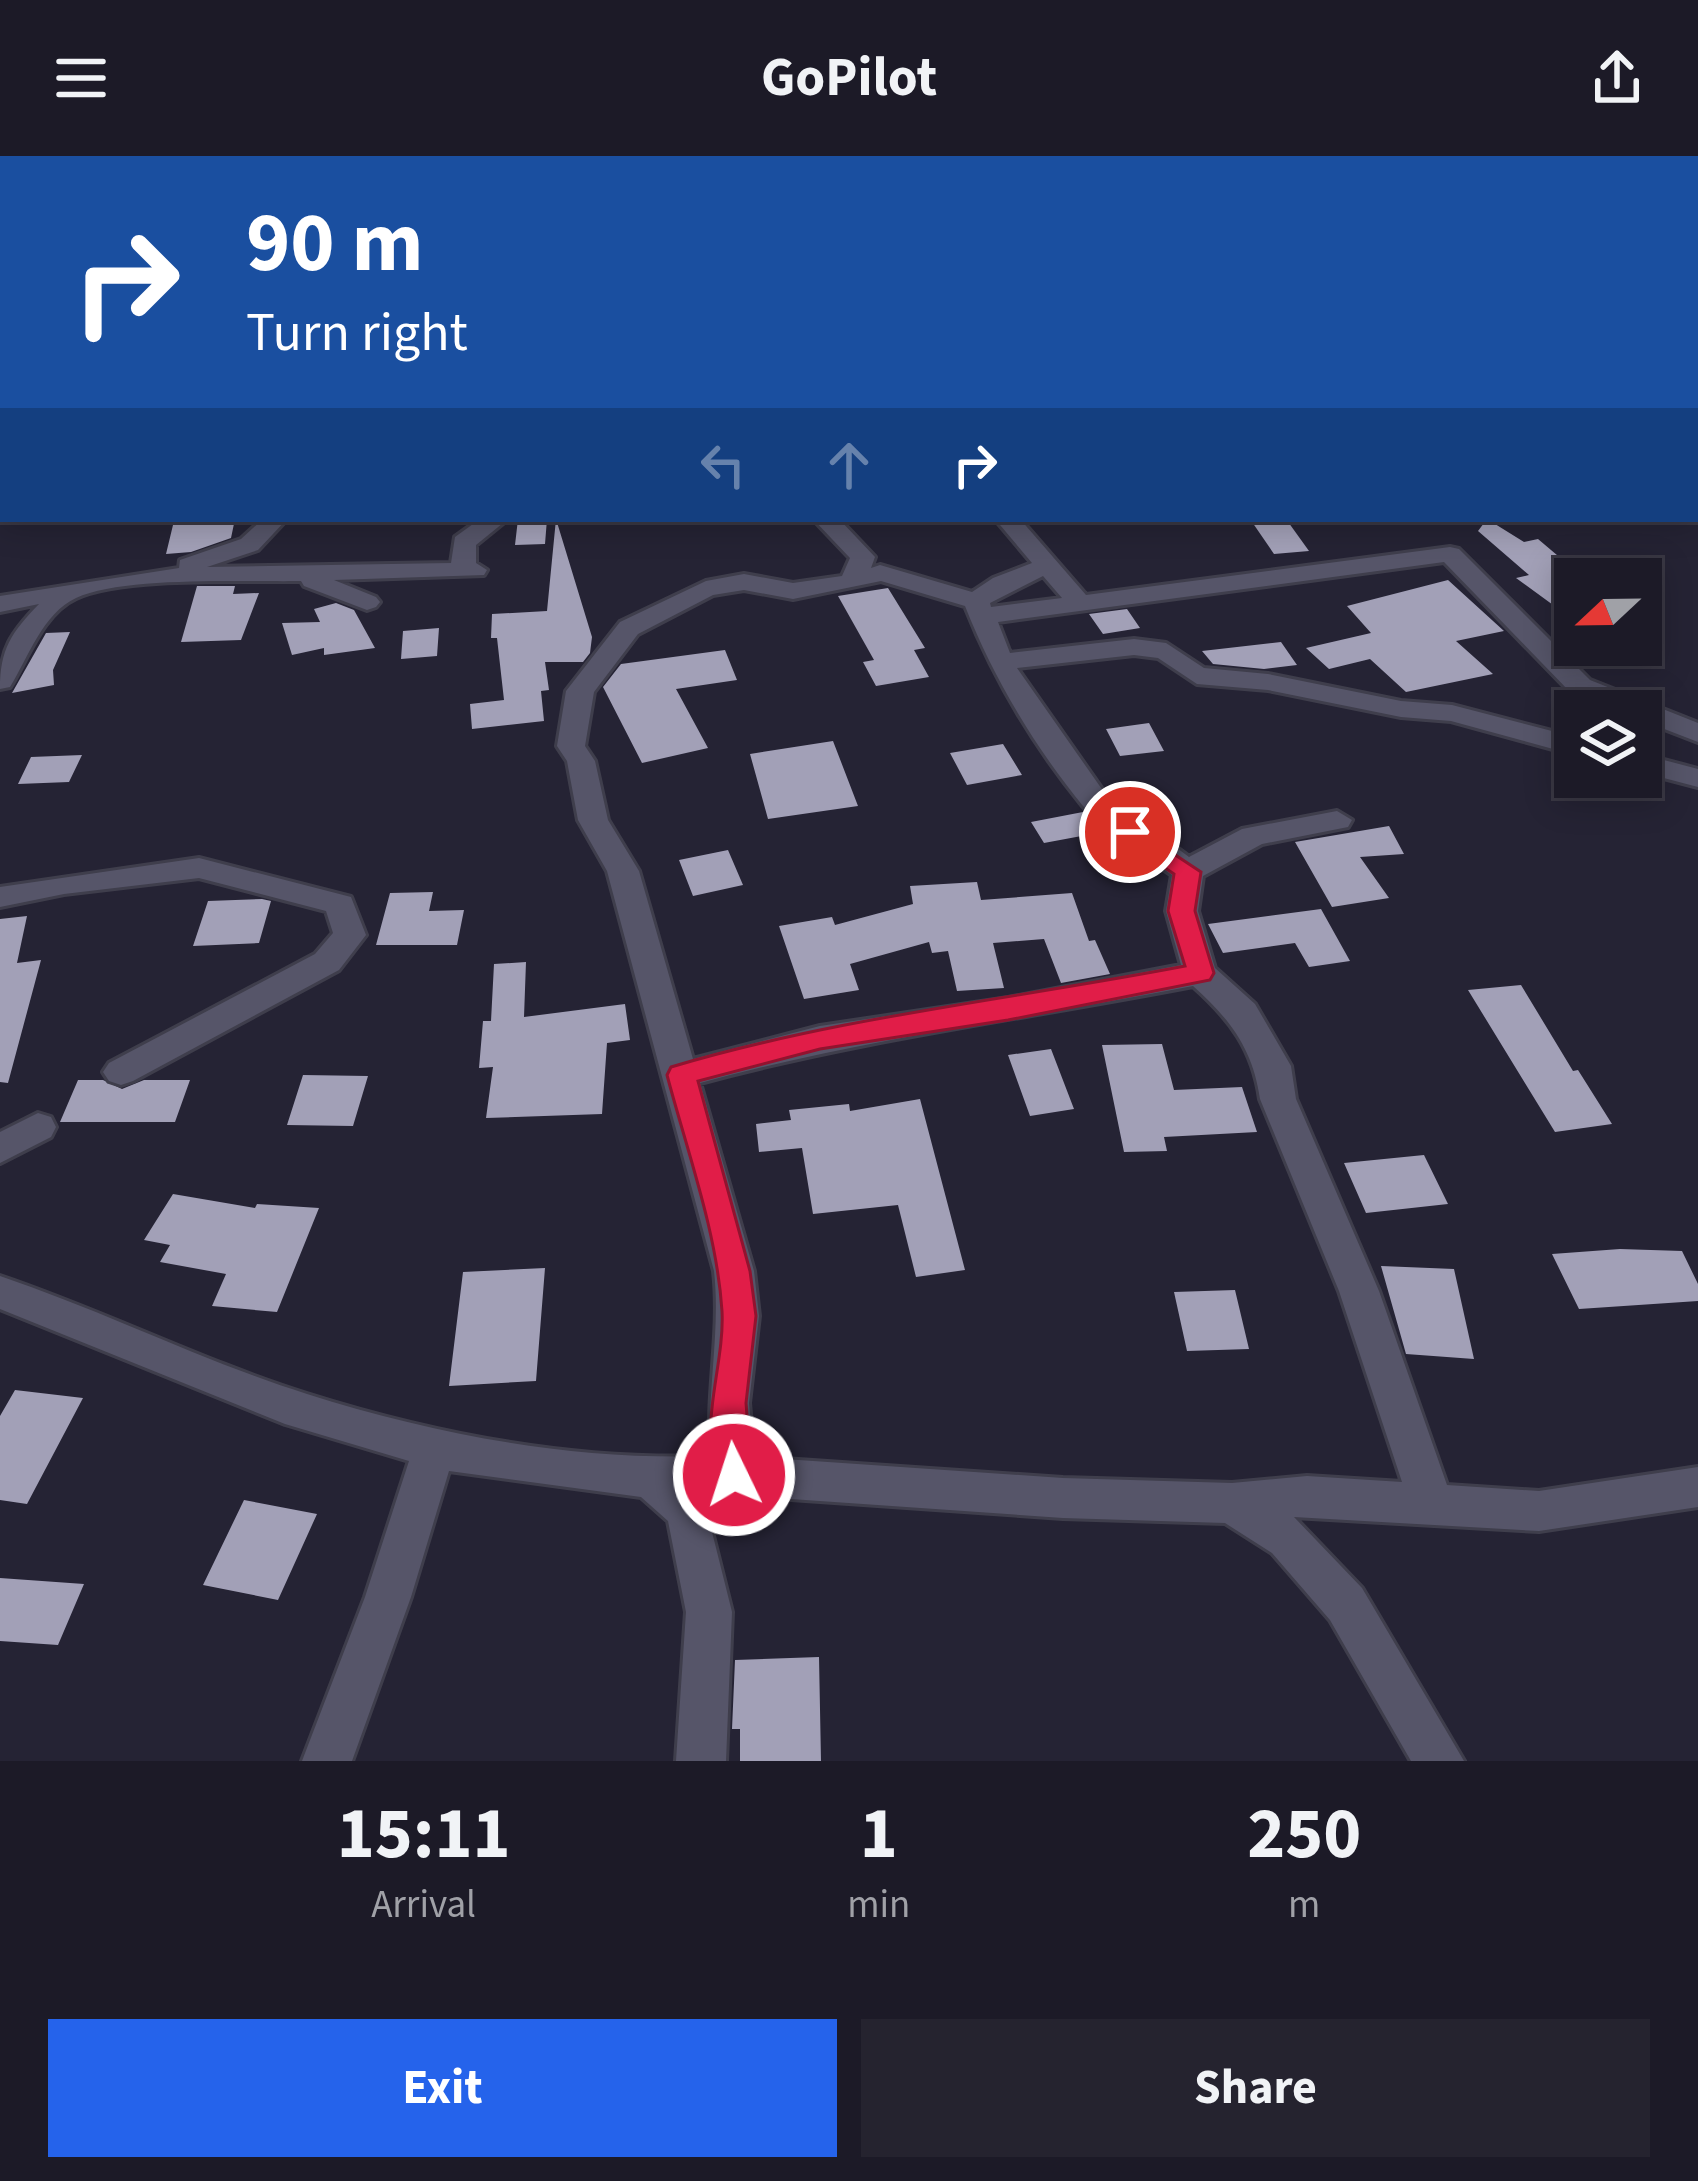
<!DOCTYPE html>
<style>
body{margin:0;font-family:"Source Sans 3",sans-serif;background:#25232f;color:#f1f3f6;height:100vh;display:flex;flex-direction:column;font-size:45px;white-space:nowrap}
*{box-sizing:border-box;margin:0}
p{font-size:39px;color:#a0a1a7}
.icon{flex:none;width:66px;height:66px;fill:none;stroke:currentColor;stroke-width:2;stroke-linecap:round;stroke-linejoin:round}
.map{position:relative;height:1605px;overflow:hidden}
.sheet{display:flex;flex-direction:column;background:#1c1a27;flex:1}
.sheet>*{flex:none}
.hud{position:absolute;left:0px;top:0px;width:1698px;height:366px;box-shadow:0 6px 30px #0003,0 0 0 3px #3a3844;background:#1a4fa0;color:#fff;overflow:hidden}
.needle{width:78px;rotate:248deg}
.buttons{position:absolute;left:1554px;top:402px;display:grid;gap:24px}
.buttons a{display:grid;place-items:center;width:108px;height:108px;border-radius:0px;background:#1c1a27;box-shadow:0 6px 30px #0003,0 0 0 3px #3a3844;font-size:60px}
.pin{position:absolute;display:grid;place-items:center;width:102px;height:102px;color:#fff;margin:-51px;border:6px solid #fff;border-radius:50%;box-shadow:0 3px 12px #0007}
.me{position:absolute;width:132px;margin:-66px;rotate:356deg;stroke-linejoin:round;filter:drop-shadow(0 0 9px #0008)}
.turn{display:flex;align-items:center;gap:42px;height:252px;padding:0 48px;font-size:54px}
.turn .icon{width:156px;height:156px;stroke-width:2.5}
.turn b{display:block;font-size:84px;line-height:102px}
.lanes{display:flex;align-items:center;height:114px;padding:0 48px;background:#0003;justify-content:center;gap:60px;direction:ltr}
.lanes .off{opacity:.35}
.eta{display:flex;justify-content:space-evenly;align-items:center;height:204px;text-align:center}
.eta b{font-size:72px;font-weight:700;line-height:84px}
.button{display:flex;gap:24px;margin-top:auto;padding:24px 48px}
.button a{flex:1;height:138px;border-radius:0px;background:#2563eb;color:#fff;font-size:48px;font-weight:700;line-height:138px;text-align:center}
.button a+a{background:#25232f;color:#f1f3f6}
header{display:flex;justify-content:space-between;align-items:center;height:156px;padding:0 48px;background:#1c1a27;font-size:54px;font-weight:700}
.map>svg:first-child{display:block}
.building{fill:#a2a0b7}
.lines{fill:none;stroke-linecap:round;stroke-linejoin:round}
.street-casing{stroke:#3f3e4c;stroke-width:6}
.street{fill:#565569;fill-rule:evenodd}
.route{fill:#e11d48;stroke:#92132f;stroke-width:3}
</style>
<header><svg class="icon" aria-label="menu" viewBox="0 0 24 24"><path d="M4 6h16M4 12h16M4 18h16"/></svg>GoPilot<svg class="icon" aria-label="share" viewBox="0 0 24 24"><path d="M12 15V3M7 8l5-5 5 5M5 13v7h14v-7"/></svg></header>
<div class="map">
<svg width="1698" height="1605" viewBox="0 0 1698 1605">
<rect width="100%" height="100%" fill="#252334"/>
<!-- building -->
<path class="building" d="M190,363H235L231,382L191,396L166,398L173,369L189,368Z
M518,363H547L545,388L515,389Z
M556,363L592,481L590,497L583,506H545L549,534L541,535L544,565L472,573L470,548L504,544L497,482H491L492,458L547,455Z
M1250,363H1286L1309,395L1274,398Z
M1487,363L1524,386L1538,383L1564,405L1554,407L1575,421V465L1516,422L1529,419L1478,375Z
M1448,424L1504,475L1456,485L1493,518L1406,536L1370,503L1329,513L1306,492L1371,477L1347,450Z
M197,430H235L233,438L259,437L241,484L181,486Z
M888,432L925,492L914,494L929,521L876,530L863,506L874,504L838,440Z
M336,447L354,454L375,492L324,499V492L292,499L282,467L320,466L314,453Z
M1127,453L1140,472L1103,478L1089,458Z
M439,472L437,500L401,503L403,475Z
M70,476L53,514L54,529L12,537L46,477Z
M1281,486L1297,509L1264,513L1213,508L1202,495Z
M725,494L737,524L676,533L708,592L642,607L603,531L621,508Z
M1149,567L1164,595L1120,600L1106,573Z
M833,585L858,650L768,663L750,598Z
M1003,588L1022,619L967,629L950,597Z
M82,599L69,626L18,628L31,601Z
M1083,656L1103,676L1044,687L1031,666Z
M1389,670L1404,698L1360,701L1389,742L1332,751L1295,686Z
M728,694L743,729L693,740L679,704Z
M977,726L981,744L1072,737L1089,785L1095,784L1110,818L1061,827L1044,783L993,787L1004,832L957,835L948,795L932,797L929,786L850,808L859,834L804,843L779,770L832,761L835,769L913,748L910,730Z
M433,736L429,755L464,754L457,789H376L390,737Z
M262,743L271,745L259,787L193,790L208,745Z
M1321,753L1350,805L1309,811L1295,787L1223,797L1208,768Z
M27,760L17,807L41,804L8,927L0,926V763Z
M526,806L524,861L625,848L630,884L607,887L602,958L486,962L493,911L479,912L483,865H491L494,808Z
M1521,829L1573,915L1578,914L1612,968L1555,976L1468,834Z
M1162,888L1174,934L1242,931L1257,976L1164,981L1167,995L1124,996L1102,889Z
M1051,893L1074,953L1030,960L1008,899Z
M303,919L368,920L353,970L287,969Z
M78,924H103L122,933L144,924H190L175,966H60Z
M920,943L965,1114L916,1121L898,1049L813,1058L802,992L759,996L756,968L791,964L789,954L849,948L850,955Z
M1424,999L1448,1048L1366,1057L1344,1007Z
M173,1038L255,1052L257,1048L319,1052L277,1156L212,1150L226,1118L160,1106L170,1089L144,1084Z
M1620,1093L1682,1095L1698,1128V1145L1579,1153L1552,1098Z
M1381,1110L1454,1113L1474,1203L1406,1198Z
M545,1112L536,1225L449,1230L463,1116Z
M1235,1134L1249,1193L1187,1195L1174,1136Z
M15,1234L83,1242L27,1348L0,1344V1260Z
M244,1344L317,1358L278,1444L203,1429Z
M0,1422L84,1428L58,1489L0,1485Z
M819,1501L821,1605H740V1573H732L735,1504Z"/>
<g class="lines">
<!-- street casing -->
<g class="street-casing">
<path id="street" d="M613,0H629L631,3H615Z
M977,0H993L995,3H979Z
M3,149V161L0,162V150Z
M0,223H3V235H0Z
M3,284V298L0,299V285Z
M263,363H287L258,394L207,411L451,407L455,381L480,363H508L476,389V407L487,414L484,419L334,424L376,441L380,446L376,451L367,454L304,430L301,425C245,426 123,420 76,442C43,457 28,502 10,531L0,533C0,493 11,477 39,448L0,456V440L179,412L180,404L241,383Z
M813,363H839L875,401L871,412L880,409L972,436L993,422L1032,407L995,363H1020L1086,439L1450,391L1459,393L1590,524L1698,567V586L1641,564V555H1618L1570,536L1444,406L998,466L1010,497L1134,483L1166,487L1204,512L1268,518L1401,545L1452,549L1575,581V599L1451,565L1401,561L1268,534L1197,528L1158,502L1134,499L1017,512L1106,639L1189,701L1242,673L1337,655L1352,664L1348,671L1262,688L1203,720L1198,755L1215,812L1255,848L1291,910L1296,943L1379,1135L1447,1329L1539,1335L1698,1311V1351L1539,1375L1294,1361L1362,1432L1464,1605H1411L1330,1464L1272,1397L1225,1367L1063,1362L734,1339L703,1340L732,1456L726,1605H676L686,1456L668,1365L641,1341L449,1315L411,1441L352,1605H302L365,1441L409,1305L285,1268L0,1153V1120C104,1155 202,1205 307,1238C437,1279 574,1305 711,1300C706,1237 721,1177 714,1115L607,715L578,664L567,605L557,590L566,535L620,466L706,425L744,418L793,427L842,420L850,402ZM1043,420L1062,442L991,451L990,447ZM881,425L965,450C993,521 1034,590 1083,650C1107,678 1142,698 1172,719L1166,755L1181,809L1008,842L820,870L693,903L639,715L608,664L595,605L585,590L594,536L638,478L713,439L744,434L793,443ZM1193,830C1230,863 1253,893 1260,943L1339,1135L1402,1326L1307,1320L1232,1327L1063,1322L754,1301L749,1247L759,1160L754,1115L700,927C862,883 1028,862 1193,830Z
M1641,598L1698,613V631L1641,616Z
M199,702L351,741L366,779L339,814L133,925L121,929L109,925L103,916L109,907L315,798L333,777L326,755L199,722L64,738L0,751V731Z
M38,957L51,961L56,971L51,981L0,1007V976Z"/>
</g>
<!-- street -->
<use href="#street" class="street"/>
</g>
<!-- route -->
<path class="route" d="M1130,669L1201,716L1195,755L1214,817L1210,824L1008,864L820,893L698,925L750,1115L756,1160L746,1247L752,1319L746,1330L734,1335L721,1330C695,1275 725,1212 722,1155C717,1076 687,995 667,919L671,911C838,861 1014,843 1185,810L1168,755L1174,718L1121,682L1118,676L1121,671Z"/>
</svg>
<div class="buttons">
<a><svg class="needle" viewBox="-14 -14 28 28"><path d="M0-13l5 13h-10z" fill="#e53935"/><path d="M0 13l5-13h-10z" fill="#a0a1a7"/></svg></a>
<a><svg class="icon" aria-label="layers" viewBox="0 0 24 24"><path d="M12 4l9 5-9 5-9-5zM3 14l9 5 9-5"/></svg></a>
</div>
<div class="pin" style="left:1130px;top:676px;background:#d93025"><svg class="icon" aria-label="arrive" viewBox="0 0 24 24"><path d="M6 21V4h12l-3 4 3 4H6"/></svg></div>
<svg class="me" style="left:734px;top:1319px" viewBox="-20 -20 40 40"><circle r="17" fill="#e11d48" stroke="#fff" stroke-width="3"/><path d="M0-11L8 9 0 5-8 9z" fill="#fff"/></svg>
<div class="hud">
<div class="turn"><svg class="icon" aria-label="right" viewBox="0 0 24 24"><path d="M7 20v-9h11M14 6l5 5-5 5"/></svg><div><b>90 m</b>Turn right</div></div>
<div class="lanes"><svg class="icon off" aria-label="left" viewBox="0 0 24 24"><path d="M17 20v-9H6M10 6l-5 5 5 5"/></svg><svg class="icon off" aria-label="ahead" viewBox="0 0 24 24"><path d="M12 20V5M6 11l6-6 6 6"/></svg><svg class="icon" aria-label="right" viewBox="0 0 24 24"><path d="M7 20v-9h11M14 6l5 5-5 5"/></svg></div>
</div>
</div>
<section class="sheet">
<div class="eta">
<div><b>15:11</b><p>Arrival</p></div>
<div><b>1</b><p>min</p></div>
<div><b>250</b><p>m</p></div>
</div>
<div class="button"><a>Exit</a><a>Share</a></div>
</section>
